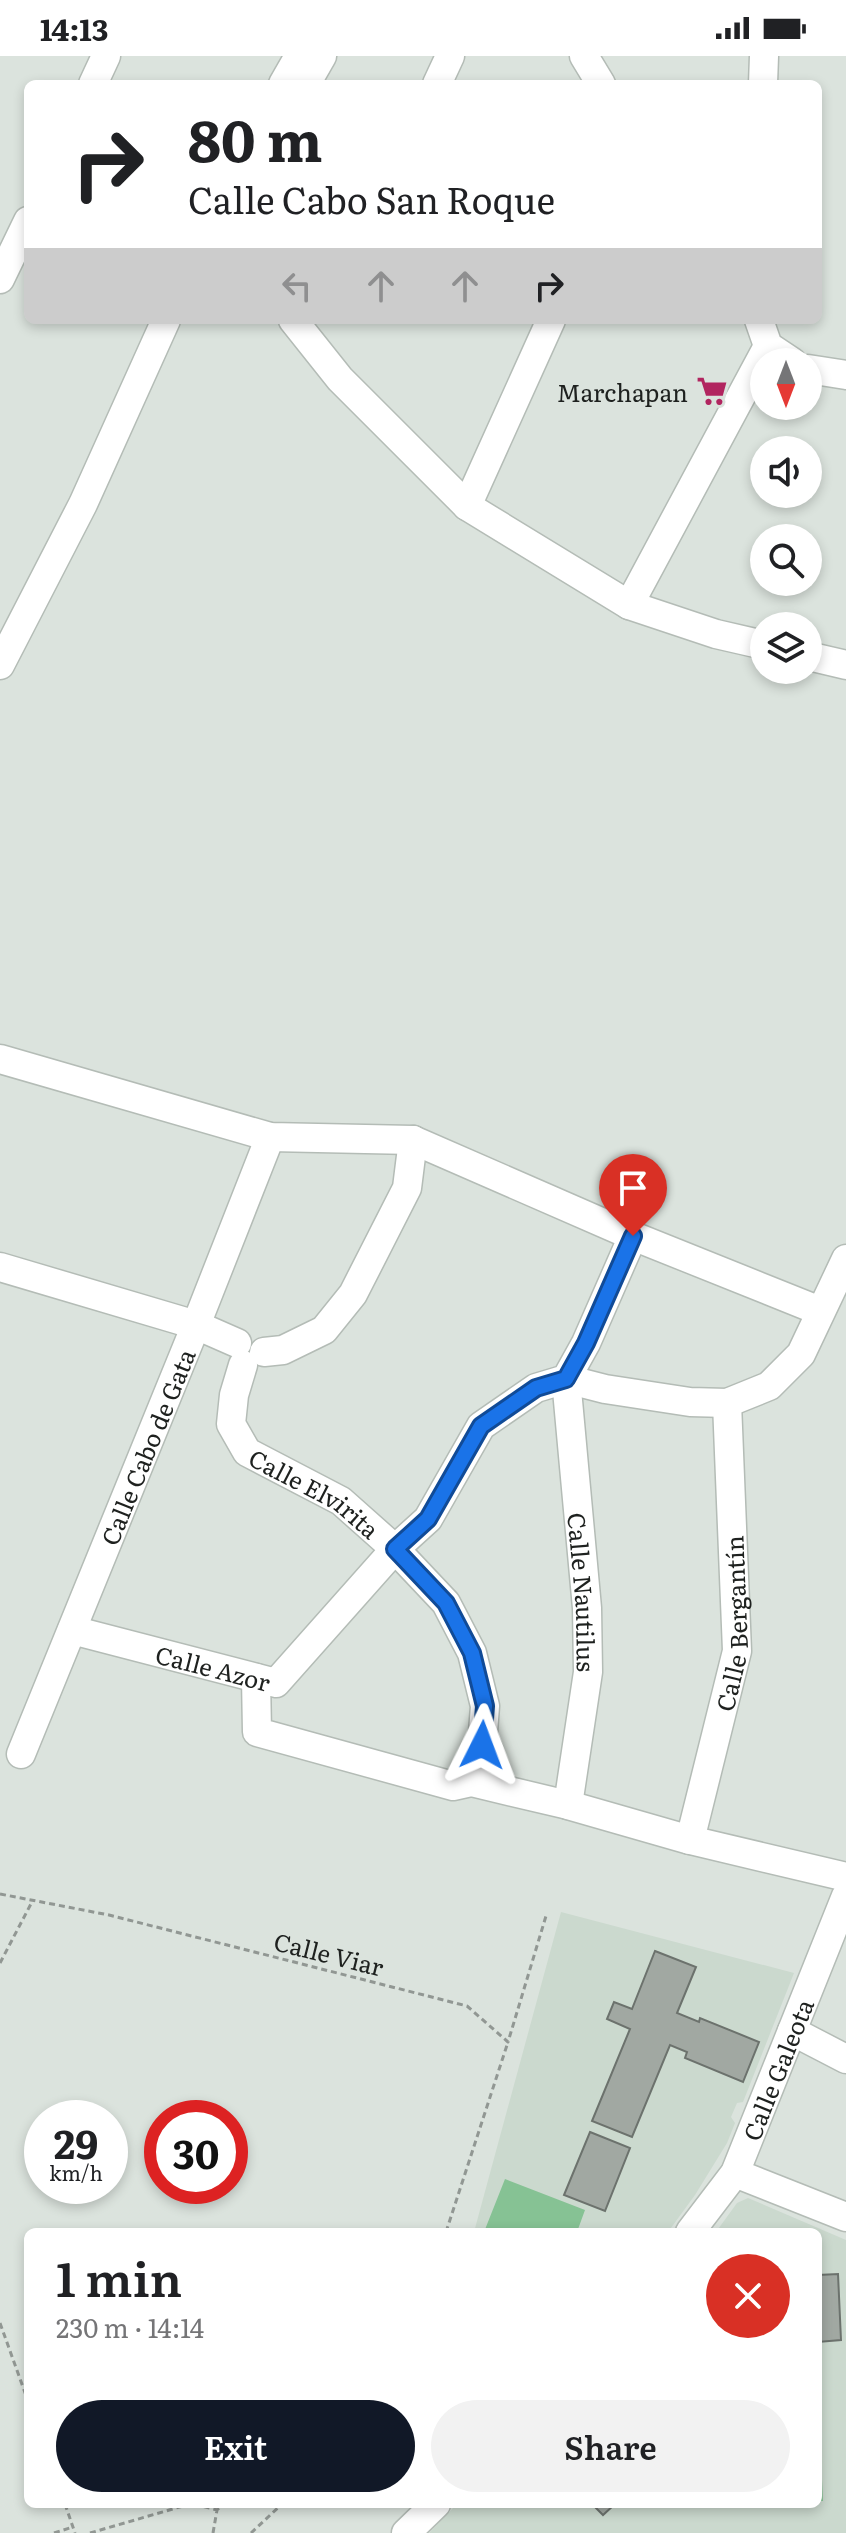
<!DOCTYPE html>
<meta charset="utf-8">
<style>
body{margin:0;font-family:Literata,serif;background:#f2f2f2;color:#202124;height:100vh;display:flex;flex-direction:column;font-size:30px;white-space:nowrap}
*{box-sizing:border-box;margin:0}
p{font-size:26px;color:#757577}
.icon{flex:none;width:44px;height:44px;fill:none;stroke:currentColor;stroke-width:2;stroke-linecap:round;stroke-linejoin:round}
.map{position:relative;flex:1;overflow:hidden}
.side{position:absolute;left:24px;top:2172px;width:798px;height:280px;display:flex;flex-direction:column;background:#fff;border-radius:12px;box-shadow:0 4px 12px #0003}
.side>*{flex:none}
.banner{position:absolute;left:24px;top:24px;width:798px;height:244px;border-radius:12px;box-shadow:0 4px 12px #0003;background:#fff;color:#202124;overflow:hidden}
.needle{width:52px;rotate:180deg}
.buttons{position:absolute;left:750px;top:292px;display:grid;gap:16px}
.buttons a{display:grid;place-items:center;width:72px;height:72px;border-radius:50%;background:#fff;box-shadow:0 4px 12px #0003;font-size:40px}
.speed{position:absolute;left:24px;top:2044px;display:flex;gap:16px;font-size:40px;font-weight:700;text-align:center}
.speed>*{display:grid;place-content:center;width:104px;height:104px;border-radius:50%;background:#fff;box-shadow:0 4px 12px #0003;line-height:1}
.speed small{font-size:20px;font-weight:400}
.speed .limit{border:12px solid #d22;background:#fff;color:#111}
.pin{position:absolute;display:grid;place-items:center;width:68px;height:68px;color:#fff;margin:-82px -34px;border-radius:50% 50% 50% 0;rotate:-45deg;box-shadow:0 0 8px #0007}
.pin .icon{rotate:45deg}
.me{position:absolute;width:88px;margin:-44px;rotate:3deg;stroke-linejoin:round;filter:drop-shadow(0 0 6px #0008)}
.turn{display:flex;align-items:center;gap:28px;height:168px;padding:0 32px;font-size:36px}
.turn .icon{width:104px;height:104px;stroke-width:2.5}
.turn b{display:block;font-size:56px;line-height:68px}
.lanes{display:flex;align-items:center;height:76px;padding:0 32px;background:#0003;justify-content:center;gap:40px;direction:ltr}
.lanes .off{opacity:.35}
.round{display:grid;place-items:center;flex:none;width:84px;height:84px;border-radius:42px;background:#f2f2f2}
.overview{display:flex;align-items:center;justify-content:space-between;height:136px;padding:0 32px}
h1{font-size:48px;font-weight:600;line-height:60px}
.primary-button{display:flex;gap:16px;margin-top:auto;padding:16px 32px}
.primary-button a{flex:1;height:92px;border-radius:48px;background:#111827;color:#fff;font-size:32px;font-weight:600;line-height:92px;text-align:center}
.primary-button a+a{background:#f2f2f2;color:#202124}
.status{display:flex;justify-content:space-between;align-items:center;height:56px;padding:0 40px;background:#fff;direction:ltr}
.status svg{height:22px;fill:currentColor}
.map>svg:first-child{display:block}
.built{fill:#cbd9ce}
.green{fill:#86c294}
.building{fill:#a1a8a2;stroke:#6c726d;stroke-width:2}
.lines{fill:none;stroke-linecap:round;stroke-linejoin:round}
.minor-casing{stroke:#b4bcb6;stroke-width:31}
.path{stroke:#919793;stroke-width:3;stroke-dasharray:6 4;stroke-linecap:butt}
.minor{stroke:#fff;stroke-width:28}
.route-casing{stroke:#114b97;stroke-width:20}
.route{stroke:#1a73e8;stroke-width:14}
.labels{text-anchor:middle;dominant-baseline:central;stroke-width:8;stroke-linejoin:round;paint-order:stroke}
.poi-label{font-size:24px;fill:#1e211f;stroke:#dbe3dd;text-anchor:end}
.street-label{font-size:24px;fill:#1e211f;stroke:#dbe3dd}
</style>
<div class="status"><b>14:13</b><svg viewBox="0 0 49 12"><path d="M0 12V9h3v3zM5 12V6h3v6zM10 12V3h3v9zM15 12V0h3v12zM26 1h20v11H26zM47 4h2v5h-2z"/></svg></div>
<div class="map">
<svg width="846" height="2477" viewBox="0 0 846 2477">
<rect width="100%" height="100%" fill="#dbe3dd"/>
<!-- built -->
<path class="built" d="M561,1856L794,1917L743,2046L737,2047L731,2061L735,2067L727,2087L695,2139L668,2176H474Z
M748,2142L846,2184V2477H429L457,2448H818V2176H716L737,2147Z"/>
<!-- green -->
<path class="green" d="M505,2123L585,2154L577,2176H484Z
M818,2338L823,2445H818Z"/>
<!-- building -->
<path class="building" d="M655,1895L696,1911L677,1957L699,1966L700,1962L759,1986L743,2026L685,2002L687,1996L670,1989L632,2081L592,2065L630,1973L607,1963L614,1946L632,1953Z
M590,2076L630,2092L605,2155L564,2139Z
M838,2218L841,2284L818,2286V2219Z
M592,2448H615L603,2459Z"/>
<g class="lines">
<!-- minor casing -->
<g class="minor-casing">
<g id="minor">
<path d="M584,0L601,28"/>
<path d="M93,28L106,0"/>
<path d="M283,28L299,0"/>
<path d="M306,28L322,0"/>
<path d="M437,28L450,0"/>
<path d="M763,28L764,0"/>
<path d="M0,223L28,165"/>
<path d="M293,264L340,323L467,450L629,549L716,578L764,589"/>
<path d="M759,264L768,290L792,306"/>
<path d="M808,313L846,319"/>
<path d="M467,450L551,264"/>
<path d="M629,549L768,290"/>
<path d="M808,600L846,609"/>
<path d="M0,609L83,448L166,264"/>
<path d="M0,1003L270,1081L413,1084L633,1180L820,1255"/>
<path d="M0,1211L196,1269L237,1287"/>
<path d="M264,1296L283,1294L324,1274L353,1238L407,1132L413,1084"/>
<path id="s1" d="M243,1309L234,1339L231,1368L247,1396L341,1445L395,1493L446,1547L472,1597L485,1650L482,1689L471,1726"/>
<path id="s2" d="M566,1323L587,1552L588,1616L568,1749"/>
<path d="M566,1323L605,1333L690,1346L727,1347L769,1330L801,1298L846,1203"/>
<path id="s3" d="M72,1574L276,1627L395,1493L428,1463L481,1370L536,1332L566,1323L586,1287L633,1180"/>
<path d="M256,1622L257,1676L453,1730L471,1726L568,1749L690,1784L846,1821"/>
<path id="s4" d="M21,1698L196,1269L270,1081"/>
<path id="s5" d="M690,1784L737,1595L727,1347"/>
<path d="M792,1975L846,2003"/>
<path d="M735,2117L846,2161"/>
<path id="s6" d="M690,2176L735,2117L846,1840"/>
<path d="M406,2477L436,2448"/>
</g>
</g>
<!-- path -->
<path class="path" d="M0,1838L109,1859L467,1950L508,1986L546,1860
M0,1907L33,1844
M446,2176L508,1986
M0,2267L28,2345
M65,2448L75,2477
M194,2448L217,2454
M54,2477L73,2471
M90,2477L190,2448
M213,2477L217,2454L223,2448
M251,2477L282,2448"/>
<!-- minor -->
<use href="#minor" class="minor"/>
</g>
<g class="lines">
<!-- route casing -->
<g class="route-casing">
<path id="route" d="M482,1689L485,1650L472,1597L446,1547L395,1493L428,1463L481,1370L536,1332L566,1323L586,1287L633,1180"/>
</g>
<!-- route -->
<use href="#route" class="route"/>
</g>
<!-- icons -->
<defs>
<g id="supermarket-bare" transform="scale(2.4)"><path d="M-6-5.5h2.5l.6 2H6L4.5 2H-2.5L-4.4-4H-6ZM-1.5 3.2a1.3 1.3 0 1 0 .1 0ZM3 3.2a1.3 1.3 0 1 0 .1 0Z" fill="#b1255f" stroke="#dbe3dd" stroke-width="2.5" paint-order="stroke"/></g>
</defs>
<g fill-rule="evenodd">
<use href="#supermarket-bare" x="712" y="335"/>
</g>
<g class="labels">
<!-- poi labels -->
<g class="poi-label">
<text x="688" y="335">Marchapan</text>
</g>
<!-- street labels -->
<g class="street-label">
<text stroke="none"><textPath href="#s4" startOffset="332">Calle Cabo de Gata</textPath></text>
<text stroke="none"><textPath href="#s1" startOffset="172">Calle Elvirita</textPath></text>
<text stroke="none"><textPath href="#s2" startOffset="214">Calle Nautilus</textPath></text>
<text stroke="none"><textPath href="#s5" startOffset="222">Calle Bergantín</textPath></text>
<text stroke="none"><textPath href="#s3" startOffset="146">Calle Azor</textPath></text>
<text transform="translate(329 1897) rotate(14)">Calle Viar</text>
<text stroke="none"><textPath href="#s6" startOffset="186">Calle Galeota</textPath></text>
</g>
</g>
</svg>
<div class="buttons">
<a><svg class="needle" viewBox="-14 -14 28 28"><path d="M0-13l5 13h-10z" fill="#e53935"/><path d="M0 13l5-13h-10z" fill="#757577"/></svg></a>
<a><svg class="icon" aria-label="sound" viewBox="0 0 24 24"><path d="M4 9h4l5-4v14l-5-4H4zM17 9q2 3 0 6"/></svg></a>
<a><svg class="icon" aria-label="search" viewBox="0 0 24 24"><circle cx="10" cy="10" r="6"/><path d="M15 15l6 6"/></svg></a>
<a><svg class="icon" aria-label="layers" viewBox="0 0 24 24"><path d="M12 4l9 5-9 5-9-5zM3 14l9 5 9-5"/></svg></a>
</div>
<div class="speed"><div>29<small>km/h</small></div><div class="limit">30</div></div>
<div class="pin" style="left:633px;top:1180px;background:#d93025"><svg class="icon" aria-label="arrive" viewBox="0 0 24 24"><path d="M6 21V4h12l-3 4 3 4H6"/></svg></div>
<svg class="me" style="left:482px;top:1689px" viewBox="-20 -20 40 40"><path d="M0-17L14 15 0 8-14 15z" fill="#1a73e8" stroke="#fff" stroke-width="4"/></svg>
<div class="banner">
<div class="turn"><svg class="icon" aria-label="right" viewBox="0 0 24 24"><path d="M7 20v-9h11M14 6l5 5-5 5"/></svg><div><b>80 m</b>Calle Cabo San Roque</div></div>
<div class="lanes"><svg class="icon off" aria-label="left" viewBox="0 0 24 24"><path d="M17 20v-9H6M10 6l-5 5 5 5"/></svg><svg class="icon off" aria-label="ahead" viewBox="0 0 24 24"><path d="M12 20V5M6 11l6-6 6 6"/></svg><svg class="icon off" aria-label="ahead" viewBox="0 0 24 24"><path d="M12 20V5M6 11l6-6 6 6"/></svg><svg class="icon" aria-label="right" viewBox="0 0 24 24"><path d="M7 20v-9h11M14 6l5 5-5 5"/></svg></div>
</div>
<section class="side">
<div class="overview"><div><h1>1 min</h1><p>230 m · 14:14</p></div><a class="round" style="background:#d93025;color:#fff"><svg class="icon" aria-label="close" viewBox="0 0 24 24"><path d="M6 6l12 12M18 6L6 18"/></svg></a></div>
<div class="primary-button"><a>Exit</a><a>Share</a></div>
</section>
</div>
